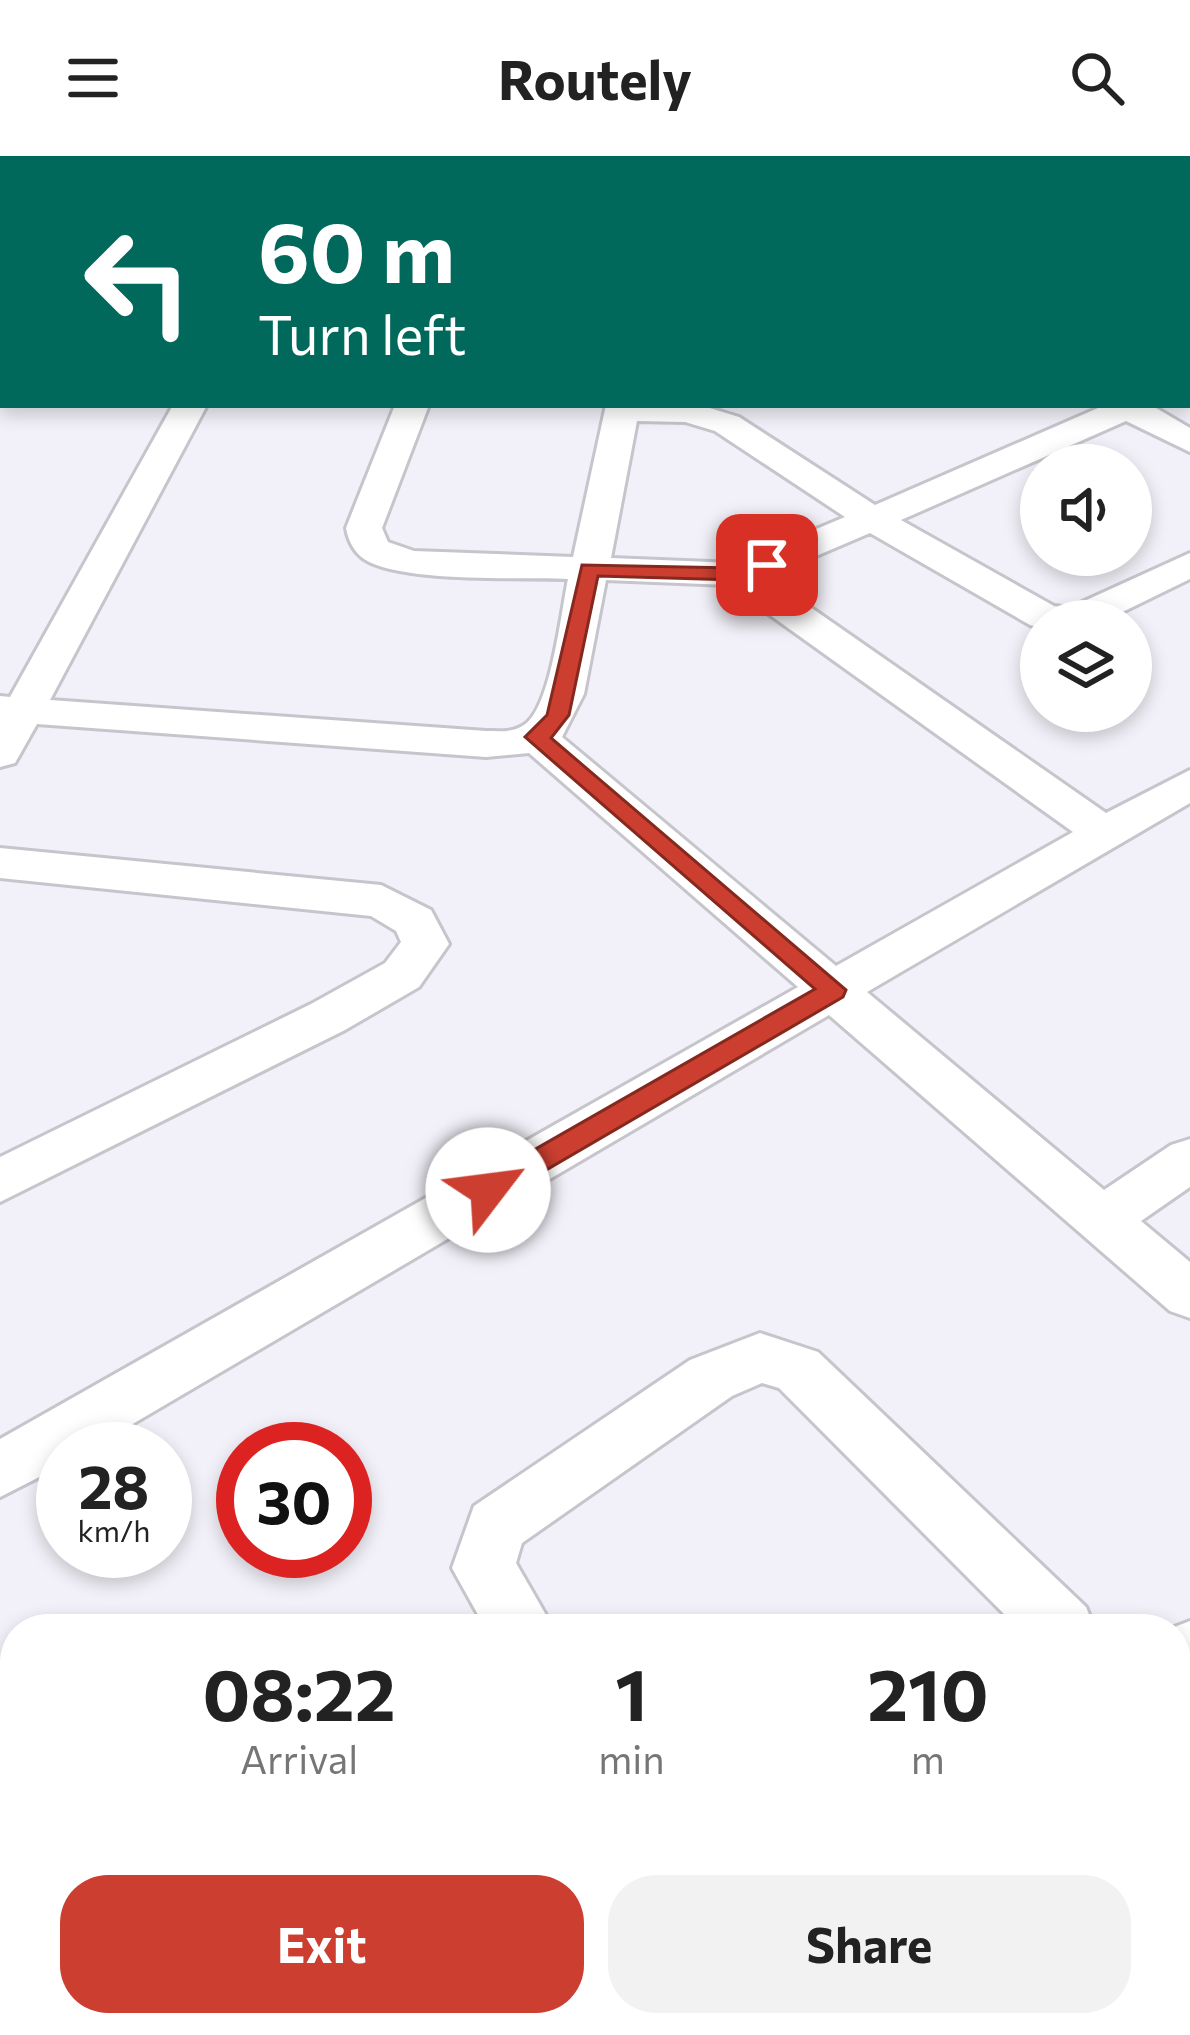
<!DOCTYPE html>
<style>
body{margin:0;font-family:Commissioner,sans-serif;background:#f2f2f2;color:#222;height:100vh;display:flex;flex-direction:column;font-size:45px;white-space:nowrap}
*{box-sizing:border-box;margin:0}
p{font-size:39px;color:#767676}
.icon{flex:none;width:66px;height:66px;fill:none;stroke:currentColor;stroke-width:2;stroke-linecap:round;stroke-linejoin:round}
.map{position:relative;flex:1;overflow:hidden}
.side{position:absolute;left:0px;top:1458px;width:1191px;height:423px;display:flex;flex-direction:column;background:#fff;border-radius:48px 48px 0 0;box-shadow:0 6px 18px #0003}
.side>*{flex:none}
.guide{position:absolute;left:0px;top:0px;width:1191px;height:252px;box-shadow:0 6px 18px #0003;background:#00695c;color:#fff;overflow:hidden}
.fabs{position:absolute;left:1020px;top:288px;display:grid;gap:24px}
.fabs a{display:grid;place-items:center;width:132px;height:132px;border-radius:50%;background:#fff;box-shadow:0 6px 18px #0003;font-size:60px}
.speed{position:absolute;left:36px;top:1266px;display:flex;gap:24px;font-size:60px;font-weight:700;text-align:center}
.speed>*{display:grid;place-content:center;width:156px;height:156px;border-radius:50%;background:#fff;box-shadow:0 6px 18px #0003;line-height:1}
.speed small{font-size:30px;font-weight:400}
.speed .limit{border:18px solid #d22;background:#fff;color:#111}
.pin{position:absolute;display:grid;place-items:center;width:102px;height:102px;color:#fff;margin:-51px;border-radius:24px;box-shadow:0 6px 18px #0006}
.me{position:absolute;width:132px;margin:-66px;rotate:60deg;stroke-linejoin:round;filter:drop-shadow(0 0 9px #0008)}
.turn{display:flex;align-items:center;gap:42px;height:252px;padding:0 60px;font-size:54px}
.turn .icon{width:156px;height:156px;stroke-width:2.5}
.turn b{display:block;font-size:84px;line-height:102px}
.eta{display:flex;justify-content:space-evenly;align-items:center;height:204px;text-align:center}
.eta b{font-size:72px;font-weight:700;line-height:84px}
.button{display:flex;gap:24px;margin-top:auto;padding:24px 60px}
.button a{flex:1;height:138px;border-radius:48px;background:#cc3f30;color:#fff;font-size:48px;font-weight:700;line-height:138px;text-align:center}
.button a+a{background:#f2f2f2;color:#222}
header{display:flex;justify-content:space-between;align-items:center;height:156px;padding:0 60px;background:#fff;font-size:54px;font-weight:700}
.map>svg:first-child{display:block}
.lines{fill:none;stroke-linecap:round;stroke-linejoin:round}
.street-casing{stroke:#c6c5cc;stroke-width:6}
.street{fill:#fff;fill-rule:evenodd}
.route{fill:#cc3f30;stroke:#85291f;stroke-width:3}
</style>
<header><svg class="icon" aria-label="menu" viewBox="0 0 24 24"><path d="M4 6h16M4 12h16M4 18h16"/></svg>Routely<svg class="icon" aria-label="search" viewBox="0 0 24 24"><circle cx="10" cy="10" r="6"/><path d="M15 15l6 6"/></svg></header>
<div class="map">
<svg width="1190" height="1879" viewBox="0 0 1190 1879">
<rect width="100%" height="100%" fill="#f2f0f8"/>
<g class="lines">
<!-- street casing -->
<g class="street-casing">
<path id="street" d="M15,0H44L13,3Z
M311,0H339L309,3Z
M442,0H470L441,3Z
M633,0H665L667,3H635Z
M796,0H831L794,3Z
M1083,0H1118L1081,3Z
M3,24V45L0,46V25Z
M0,65H3V83H0Z
M1188,101H1190V120H1188Z
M1190,215V235L1188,236V216Z
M173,249H207L50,544L486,575C499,575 512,577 524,569C551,552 561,456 568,423C522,421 400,427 364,403C354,396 348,384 346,372L395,249H429L382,372L388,386L414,395L573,401L606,249H700L739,261L875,349L1105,249H1151L1190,272V296L1126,265L901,364L1054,450L1069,452L1190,397V423L1104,465H1041V472L1030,469L870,377L767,421L1106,657L1190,614V647L867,836L1104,1034L1171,989L1190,983V1031L1141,1065L1190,1106V1162L1170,1155L829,859L90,1293H63V1309L0,1341V1283L798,831L529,597L486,601L37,568L15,607L0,611V540L10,541ZM637,265L685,266L715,275L845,361L735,407L611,402ZM606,424L728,429L1073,676L836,810L562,581L584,538Z
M0,692L381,729L431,754L449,788L419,831L345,874L0,1046V1001L311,848L385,807L401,786L396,775L371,760L0,722Z
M760,1177L818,1196L1086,1451L1095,1473H1019L779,1232L762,1227L732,1240L522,1387L516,1407L554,1473H486L452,1412L474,1350L690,1204Z
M1190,1465V1534L1176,1539V1473H1169Z
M0,1734L15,1740V1836L0,1830Z
M15,1856V1866H87L92,1879H16L11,1866Z
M710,1866H795L790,1879H705Z"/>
</g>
<!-- street -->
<use href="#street" class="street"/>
</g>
<!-- route -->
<path class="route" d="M767,403L775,405V413L737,424L598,420L569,559L551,582L846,834L843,841L498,1042H478L474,1034L478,1026L815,833L525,581L547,559L582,409L736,412Z"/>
</svg>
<div class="fabs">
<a><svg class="icon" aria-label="sound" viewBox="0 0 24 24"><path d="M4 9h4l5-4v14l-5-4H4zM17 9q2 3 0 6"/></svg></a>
<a><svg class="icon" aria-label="layers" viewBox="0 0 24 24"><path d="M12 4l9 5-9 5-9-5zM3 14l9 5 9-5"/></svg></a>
</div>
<div class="speed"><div>28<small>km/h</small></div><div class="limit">30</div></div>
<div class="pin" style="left:767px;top:409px;background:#d93025"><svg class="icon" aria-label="arrive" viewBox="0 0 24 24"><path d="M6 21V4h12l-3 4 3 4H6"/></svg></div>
<svg class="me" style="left:488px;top:1034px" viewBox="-20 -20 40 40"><circle r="19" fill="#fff"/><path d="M0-13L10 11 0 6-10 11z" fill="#cc3f30"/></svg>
<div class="guide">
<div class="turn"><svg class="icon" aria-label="left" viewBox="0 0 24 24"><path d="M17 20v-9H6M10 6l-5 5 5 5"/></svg><div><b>60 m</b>Turn left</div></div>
</div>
<section class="side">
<div class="eta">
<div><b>08:22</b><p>Arrival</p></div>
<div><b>1</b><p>min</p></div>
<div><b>210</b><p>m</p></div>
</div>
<div class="button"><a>Exit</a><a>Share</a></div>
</section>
</div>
